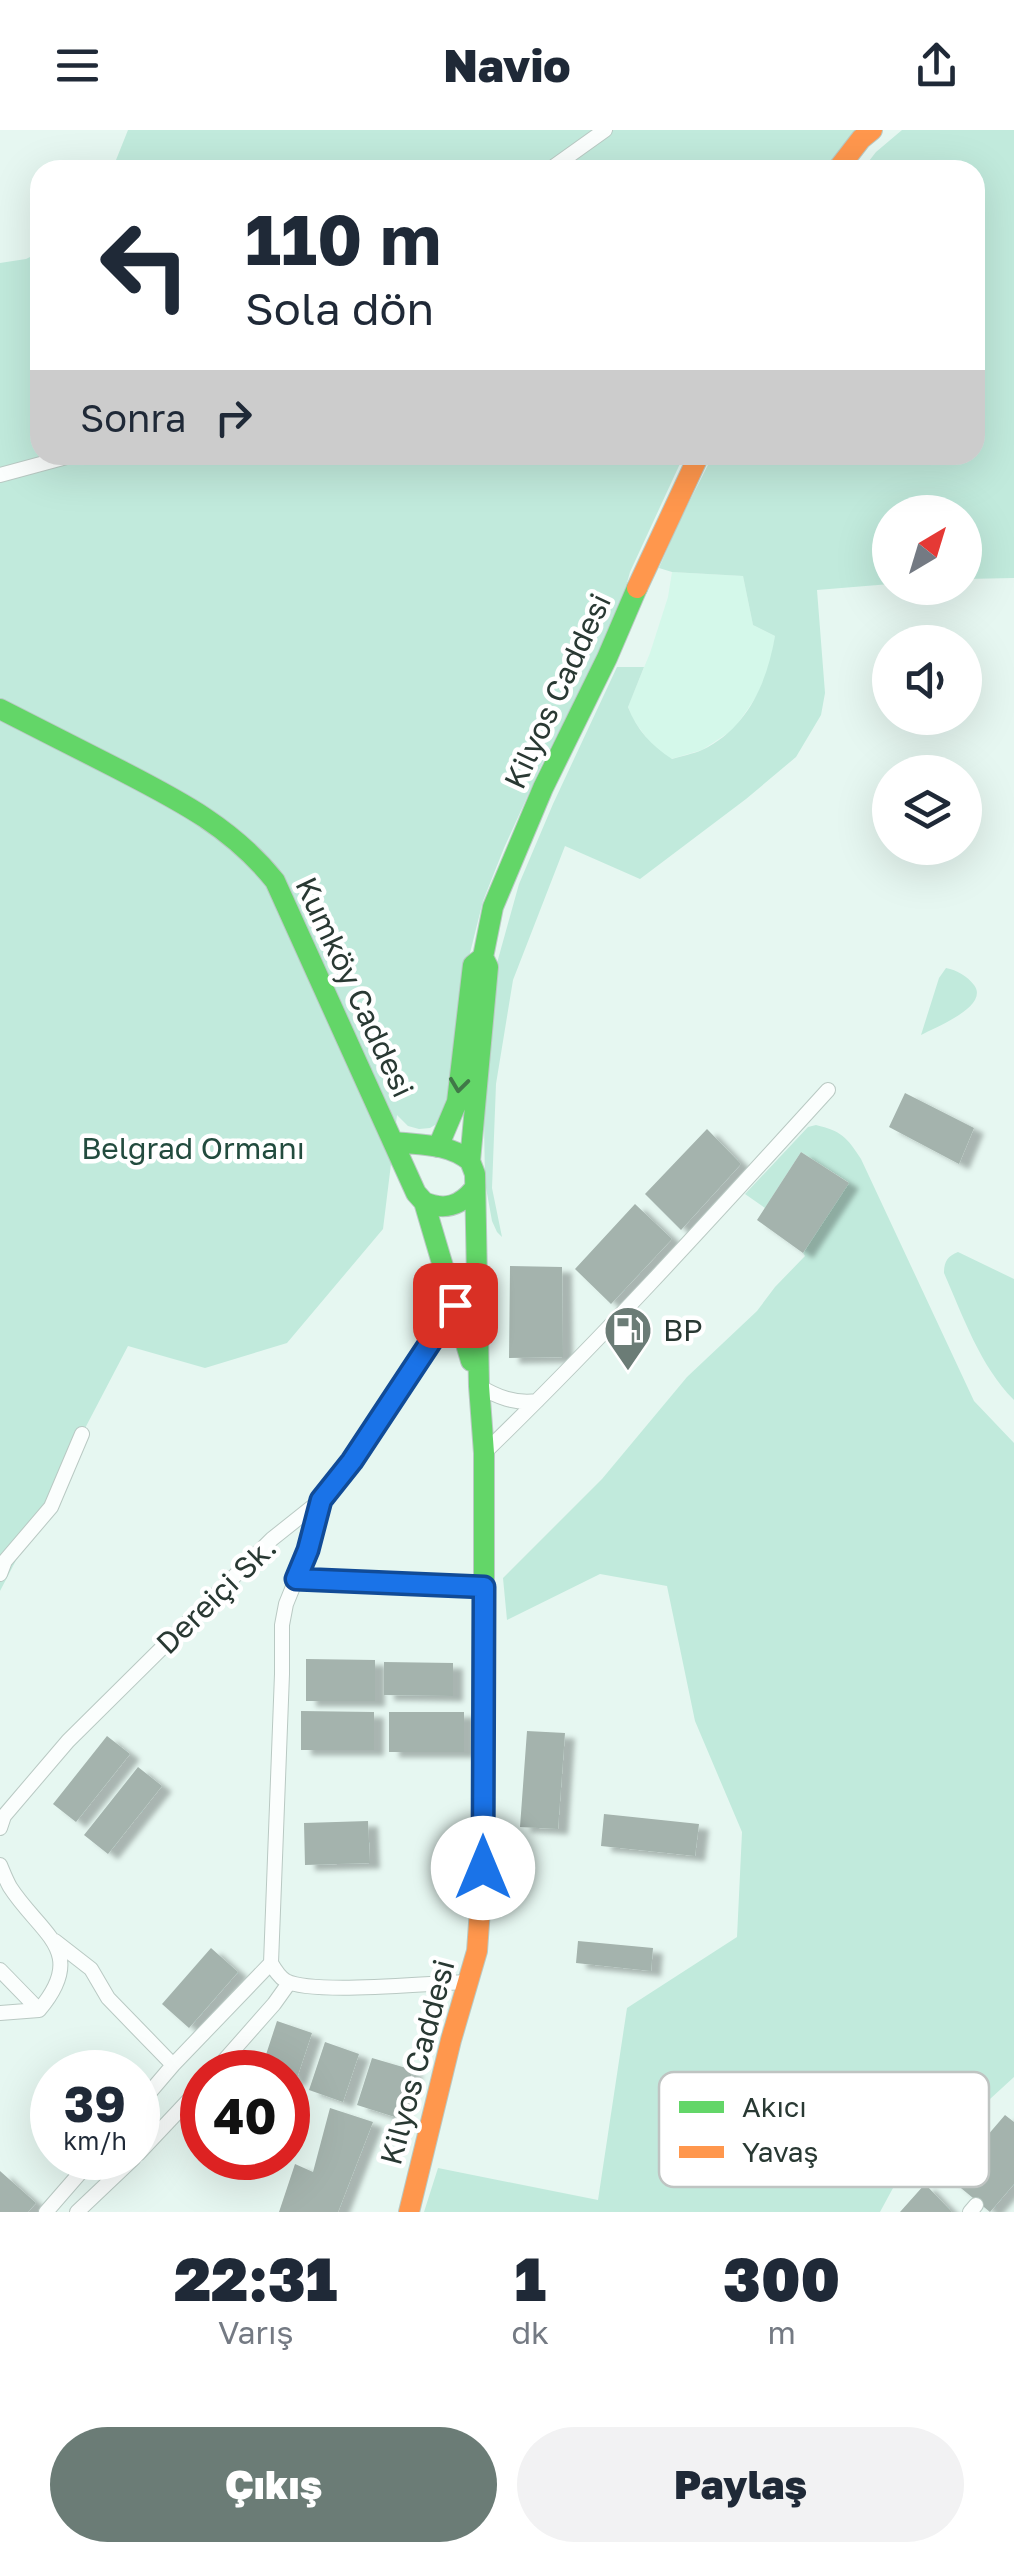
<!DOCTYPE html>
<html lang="tr">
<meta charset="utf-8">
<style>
body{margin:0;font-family:"Golos Text",sans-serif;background:#f2f2f3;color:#1f2937;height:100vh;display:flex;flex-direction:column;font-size:38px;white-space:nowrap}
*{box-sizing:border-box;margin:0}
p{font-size:32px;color:#747a83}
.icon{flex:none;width:55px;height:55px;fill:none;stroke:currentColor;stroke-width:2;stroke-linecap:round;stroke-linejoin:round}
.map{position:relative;height:2082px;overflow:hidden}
.side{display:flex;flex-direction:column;background:#fff;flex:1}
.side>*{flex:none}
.guide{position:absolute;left:30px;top:30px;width:955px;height:305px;border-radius:30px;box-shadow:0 10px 40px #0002;background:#fff;color:#1f2937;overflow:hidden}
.needle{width:65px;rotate:38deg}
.controls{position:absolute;left:872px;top:365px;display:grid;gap:20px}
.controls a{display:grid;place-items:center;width:110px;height:110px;border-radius:50%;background:#fff;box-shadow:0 10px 40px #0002;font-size:50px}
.speed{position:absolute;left:30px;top:1920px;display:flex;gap:20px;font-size:50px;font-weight:700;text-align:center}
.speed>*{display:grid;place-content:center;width:130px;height:130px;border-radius:50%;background:#fff;box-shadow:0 10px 40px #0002;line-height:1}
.speed small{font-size:25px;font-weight:400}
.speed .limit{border:15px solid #d22;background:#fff;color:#111}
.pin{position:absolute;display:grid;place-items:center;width:85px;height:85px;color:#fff;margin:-42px;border-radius:20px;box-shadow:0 5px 15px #0006}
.me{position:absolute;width:110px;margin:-55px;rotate:0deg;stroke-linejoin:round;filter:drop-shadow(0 0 8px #0008)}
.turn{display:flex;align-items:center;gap:35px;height:210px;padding:0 50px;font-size:45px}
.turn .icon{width:130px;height:130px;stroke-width:2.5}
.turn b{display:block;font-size:70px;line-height:85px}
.then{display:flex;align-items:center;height:95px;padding:0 50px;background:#0003;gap:20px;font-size:38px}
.eta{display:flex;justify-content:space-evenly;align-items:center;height:170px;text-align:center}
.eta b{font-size:60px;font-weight:800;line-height:70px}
.primary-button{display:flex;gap:20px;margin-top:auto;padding:20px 50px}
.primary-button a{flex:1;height:115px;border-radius:60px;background:#6b7c76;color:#fff;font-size:40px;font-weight:800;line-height:115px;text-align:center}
.primary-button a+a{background:#f2f2f3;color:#1f2937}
header{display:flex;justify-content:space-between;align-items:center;height:130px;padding:0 50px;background:#fff;font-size:45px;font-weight:800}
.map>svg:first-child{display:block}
.built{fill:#d4f8ea}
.green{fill:#c1eadc}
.building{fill:#a4b3ad;filter:url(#shadow)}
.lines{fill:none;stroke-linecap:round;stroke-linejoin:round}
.street-casing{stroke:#b9c9c3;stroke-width:16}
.fast-casing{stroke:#b9c9c3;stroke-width:22}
.slow-casing{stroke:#b9c9c3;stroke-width:22}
.street{stroke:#fbfefd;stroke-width:14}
.fast{stroke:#63d668;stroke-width:20}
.slow{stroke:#ff974d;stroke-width:20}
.oneway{stroke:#407848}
.route-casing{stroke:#114b97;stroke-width:25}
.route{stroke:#1a73e8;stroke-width:18}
.labels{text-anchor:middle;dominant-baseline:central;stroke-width:9;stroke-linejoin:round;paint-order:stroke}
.street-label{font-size:30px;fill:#293933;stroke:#fff}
.park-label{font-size:30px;fill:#224b3e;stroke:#fff}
.poi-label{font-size:30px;fill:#293933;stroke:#fff;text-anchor:start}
.key{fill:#fff;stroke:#bfc4c2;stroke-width:2.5}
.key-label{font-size:28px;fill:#293933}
</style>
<header><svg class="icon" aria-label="menu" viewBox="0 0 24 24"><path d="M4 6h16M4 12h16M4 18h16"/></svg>Navio<svg class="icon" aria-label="share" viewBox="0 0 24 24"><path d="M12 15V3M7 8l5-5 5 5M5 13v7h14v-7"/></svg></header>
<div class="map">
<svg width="1014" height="2082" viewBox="0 0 1014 2082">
<defs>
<filter id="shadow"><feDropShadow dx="10" dy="5.5" stdDeviation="2.5" flood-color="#0004"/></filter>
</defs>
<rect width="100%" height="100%" fill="#e6f7f1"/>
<!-- built -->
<path class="built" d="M672,442L743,446L753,495L775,506L770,536L756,567L734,599L702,620L671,629L654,618L632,588L628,576L650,523L668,467Z"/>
<!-- green -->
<path class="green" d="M128,0H859L826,40H112Z
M902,0H1014V448L965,449V382H890V454L817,460L825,563L821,585L796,627L746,669L640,749L565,716L513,850L496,954L492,1058L502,1107L497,1102L492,1091L485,1052L484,991L497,833L519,754L553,674L617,537H644L628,577C636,599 652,616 672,629C681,626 693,624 702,620C747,599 767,553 775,506L753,495L743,446L672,442L659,438L678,394L713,325H975V40H862L876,22Z
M40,122V325H684L630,442L616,493L543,632L504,718L483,771L469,827L452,965L440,992L430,998L419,999L408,996L397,985L383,1099L287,1213L205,1238L128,1216L0,1461V133L26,129Z
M946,838C957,840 967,846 974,855C990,876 936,897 921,905L939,848Z
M816,995C841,1001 847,1007 861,1029L974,1271L1014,1313V1947L893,2058L880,2082H424L438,2038L598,2070L627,1878L737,1807L742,1702L695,1591L667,1456L600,1444L507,1490L503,1448L602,1349L687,1247L757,1181L775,1157L805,1126L803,1123L848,1052L801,1022L765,1078L745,1064L808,997Z
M958,1122L1014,1149V1270C980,1236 963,1186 944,1143C944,1131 948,1126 958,1122Z"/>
<!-- building -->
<path class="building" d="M905,963L974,998L959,1034L889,997Z
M707,999L741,1034L681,1100L645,1064Z
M801,1022L849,1053L803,1123L757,1090Z
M635,1074L672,1109L611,1174L575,1139Z
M510,1136L562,1137L563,1227L509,1228Z
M306,1529L375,1530V1571H306Z
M384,1532L453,1533V1566L384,1565Z
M301,1581L374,1582V1620H301Z
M389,1582H464V1622H389Z
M527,1601L565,1603L558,1699L520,1697Z
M107,1606L130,1624L76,1692L53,1674Z
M138,1637L162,1656L108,1724L84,1705Z
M604,1684L699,1694L695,1726L601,1716Z
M368,1691L370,1733L305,1735L304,1693Z
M578,1811L653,1818L651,1841L576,1833Z
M211,1818L238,1842L189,1898L162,1874Z
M277,1891L312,1903L296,1951L288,1948V1942H270L261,1940Z
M325,1912L359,1924L343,1972L309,1960Z
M372,1928L413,1940L398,1988L357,1975Z
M330,1978L373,1992L338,2082H279L295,2034L313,2042Z
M1005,1985L1014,1992V2054L990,2082L950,2049Z
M0,2041L36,2073L28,2082H0Z
M925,2054L952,2082H900Z"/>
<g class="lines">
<!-- street casing -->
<g class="street-casing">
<path id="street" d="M549,40L605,0
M0,345L74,325
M479,1256C497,1267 515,1274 537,1271
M484,1323C604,1207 716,1083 828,960
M321,1371L308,1420L286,1474L282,1495V1544L271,1833C275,1840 279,1847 286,1851C312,1865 433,1853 468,1852
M0,1444L5,1431L51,1377L82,1304
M296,1449L483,1457
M0,1698L4,1686L68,1611L272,1409L321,1370L353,1331L455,1175
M0,1735C3,1742 6,1750 10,1757C40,1804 89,1821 39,1880L0,1883
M55,1811L91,1839L108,1868L173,1935
M0,1840L39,1880
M214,1942L274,1874L289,1853
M138,1976L173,1935L271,1833
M138,2024L202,1956
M46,2082L93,2028
M77,2082L134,2028
M970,2082L976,2075"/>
</g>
<!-- fast casing -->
<g class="fast-casing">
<path id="fast" d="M0,579C39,599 79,619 118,639C178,670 232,697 275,751L416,1063L424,1072L471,1231
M483,827L488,837L470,1031L475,1044L479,1256L484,1323V1492
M394,1012C420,1015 449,1013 470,1031
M438,1017L457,972L473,835L483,827L493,777L543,658L607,528L637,458
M424,1072C445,1081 460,1076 474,1059"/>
</g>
<!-- slow casing -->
<g class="slow-casing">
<path id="slow" d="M837,40L861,9L872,0
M637,458L699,325
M409,2082L451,1910L477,1821L483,1738L484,1492"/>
</g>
<!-- street -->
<use href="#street" class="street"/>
<!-- fast -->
<use href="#fast" class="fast"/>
<!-- slow -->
<use href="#slow" class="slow"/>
</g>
<!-- one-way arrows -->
<defs><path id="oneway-chevron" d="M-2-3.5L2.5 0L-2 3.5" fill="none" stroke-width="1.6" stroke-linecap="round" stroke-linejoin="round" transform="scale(2.5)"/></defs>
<use class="oneway" href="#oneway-chevron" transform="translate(459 955) rotate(97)"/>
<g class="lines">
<!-- route casing -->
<g class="route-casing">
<path id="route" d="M455,1175L352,1331L321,1370L308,1420L296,1449L484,1457L483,1738"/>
</g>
<!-- route -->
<use href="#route" class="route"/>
</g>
<!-- icons -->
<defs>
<g id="fuel-pin" transform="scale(2.5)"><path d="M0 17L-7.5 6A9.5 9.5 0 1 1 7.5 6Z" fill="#6b7c76" stroke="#fff"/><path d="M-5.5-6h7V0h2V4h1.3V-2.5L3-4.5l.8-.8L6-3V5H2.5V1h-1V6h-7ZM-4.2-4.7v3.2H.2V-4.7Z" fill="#fff"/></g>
</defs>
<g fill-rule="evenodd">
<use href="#fuel-pin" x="628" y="1200"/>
</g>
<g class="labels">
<!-- street labels -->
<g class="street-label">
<text transform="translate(557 561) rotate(-65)">Kilyos Caddesi</text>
<text transform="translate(355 857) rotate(65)">Kumköy Caddesi</text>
<text transform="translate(216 1465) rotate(-44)">Dereiçi Sk.</text>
<text transform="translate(417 1932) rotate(-75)">Kilyos Caddesi</text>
</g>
<!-- park labels -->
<g class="park-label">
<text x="193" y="1018">Belgrad Ormanı</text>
</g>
<!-- poi labels -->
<g class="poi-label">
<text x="663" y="1200">BP</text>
</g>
</g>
<!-- legend -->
<rect x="659" y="1942" width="330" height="115" rx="15" class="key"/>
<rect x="679" y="1971" width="45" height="12" fill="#63d668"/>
<rect x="679" y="2016" width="45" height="12" fill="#ff974d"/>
<g class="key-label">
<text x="742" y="1987">Akıcı</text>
<text x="742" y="2032">Yavaş</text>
</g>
</svg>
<div class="controls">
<a><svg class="needle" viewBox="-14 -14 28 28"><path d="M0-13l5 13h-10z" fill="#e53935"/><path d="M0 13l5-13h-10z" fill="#747a83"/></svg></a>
<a><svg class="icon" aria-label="sound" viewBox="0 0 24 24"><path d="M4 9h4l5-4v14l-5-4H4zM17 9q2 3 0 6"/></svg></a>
<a><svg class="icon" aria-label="layers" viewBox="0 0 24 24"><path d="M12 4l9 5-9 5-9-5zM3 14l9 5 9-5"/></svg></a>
</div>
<div class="speed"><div>39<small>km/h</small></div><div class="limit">40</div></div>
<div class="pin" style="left:455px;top:1175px;background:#d93025"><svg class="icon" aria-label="arrive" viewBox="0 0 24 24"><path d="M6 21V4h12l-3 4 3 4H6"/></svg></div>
<svg class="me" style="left:483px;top:1738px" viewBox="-20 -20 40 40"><circle r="19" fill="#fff"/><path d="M0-13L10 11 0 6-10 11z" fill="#1a73e8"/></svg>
<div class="guide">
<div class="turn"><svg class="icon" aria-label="left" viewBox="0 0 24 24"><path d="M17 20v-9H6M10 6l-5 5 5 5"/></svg><div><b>110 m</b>Sola dön</div></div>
<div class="then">Sonra<svg class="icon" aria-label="right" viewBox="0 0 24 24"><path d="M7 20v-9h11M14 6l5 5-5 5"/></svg></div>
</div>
</div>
<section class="side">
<div class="eta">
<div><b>22:31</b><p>Varış</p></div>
<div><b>1</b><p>dk</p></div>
<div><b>300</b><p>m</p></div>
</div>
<div class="primary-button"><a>Çıkış</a><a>Paylaş</a></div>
</section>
